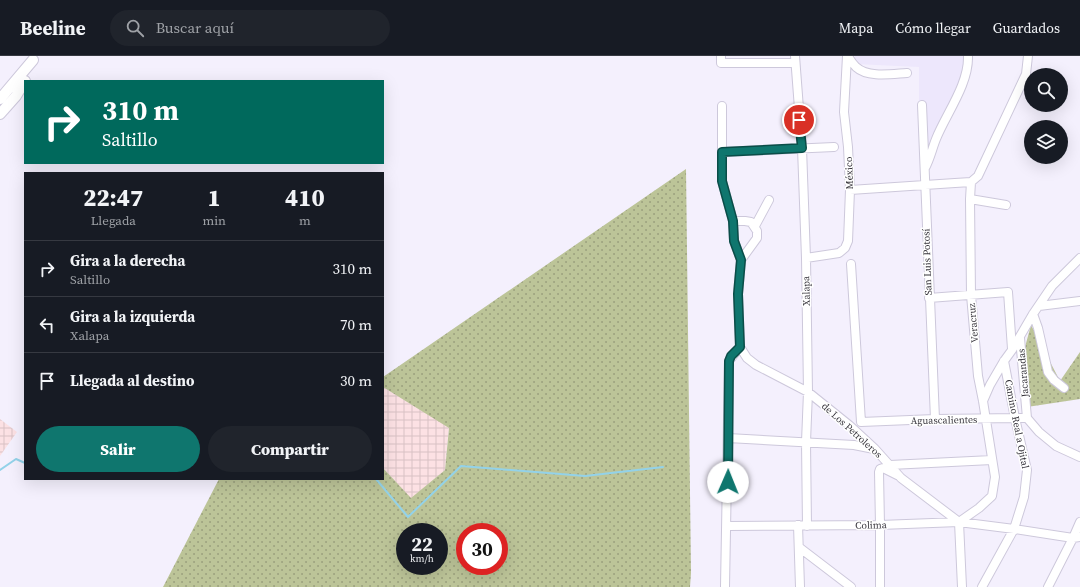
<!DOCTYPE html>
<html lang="es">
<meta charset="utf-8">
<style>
body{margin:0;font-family:"Source Serif 4",serif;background:#20242c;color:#f1f3f6;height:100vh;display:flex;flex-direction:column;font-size:15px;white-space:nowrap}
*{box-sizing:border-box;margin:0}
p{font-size:13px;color:#9ea1a6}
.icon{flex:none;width:22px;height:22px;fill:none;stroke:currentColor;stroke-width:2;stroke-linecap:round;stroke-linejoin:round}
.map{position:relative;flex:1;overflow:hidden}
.panel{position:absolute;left:24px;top:116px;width:360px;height:308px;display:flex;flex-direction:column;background:#171b24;border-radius:0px;box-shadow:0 4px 16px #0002}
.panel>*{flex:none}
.banner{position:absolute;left:24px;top:24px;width:360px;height:84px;border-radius:0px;box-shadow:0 4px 16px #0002;background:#00695c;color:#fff;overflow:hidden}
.fabs{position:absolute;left:1024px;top:12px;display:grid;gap:8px}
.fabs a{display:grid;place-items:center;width:44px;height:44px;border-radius:50%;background:#171b24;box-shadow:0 4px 16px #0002;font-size:20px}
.speed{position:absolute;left:396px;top:467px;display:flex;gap:8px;font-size:20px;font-weight:700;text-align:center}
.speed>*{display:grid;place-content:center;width:52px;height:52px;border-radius:50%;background:#171b24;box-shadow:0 4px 16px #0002;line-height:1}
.speed small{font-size:10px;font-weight:400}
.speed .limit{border:6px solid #d22;background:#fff;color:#111}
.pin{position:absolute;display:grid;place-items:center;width:34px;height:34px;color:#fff;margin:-17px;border:2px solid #fff;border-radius:50%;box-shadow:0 1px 4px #0007}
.me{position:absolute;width:44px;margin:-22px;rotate:1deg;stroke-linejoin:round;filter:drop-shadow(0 0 3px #0008)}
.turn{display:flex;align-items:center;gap:14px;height:84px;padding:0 12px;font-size:18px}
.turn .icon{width:52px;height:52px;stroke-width:2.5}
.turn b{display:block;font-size:28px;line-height:34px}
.eta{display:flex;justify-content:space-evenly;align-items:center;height:68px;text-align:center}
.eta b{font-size:24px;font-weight:800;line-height:28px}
.action{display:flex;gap:8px;margin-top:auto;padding:8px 12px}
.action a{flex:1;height:46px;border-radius:24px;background:#0f766e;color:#fff;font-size:16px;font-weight:800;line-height:46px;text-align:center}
.action a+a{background:#20242c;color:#f1f3f6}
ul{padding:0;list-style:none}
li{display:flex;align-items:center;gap:12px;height:56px;padding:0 12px;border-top:1px solid #363941}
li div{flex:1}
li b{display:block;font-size:15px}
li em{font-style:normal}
header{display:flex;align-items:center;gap:24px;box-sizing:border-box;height:56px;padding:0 20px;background:#171b24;border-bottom:1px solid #363941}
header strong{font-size:19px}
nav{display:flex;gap:22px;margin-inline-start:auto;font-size:14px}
.search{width:280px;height:36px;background:#20242c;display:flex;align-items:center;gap:10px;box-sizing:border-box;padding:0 14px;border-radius:22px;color:#9ea1a6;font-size:15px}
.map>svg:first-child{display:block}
.built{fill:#ede7fc}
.industrial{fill:url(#industrial-grid)}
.green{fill:url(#green-dots);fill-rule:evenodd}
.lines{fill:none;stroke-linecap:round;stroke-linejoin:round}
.stream{stroke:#93d2e9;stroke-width:2}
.minor-casing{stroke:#cdc8db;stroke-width:10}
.major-casing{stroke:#cdc8db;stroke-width:12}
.minor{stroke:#fff;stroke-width:8}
.major{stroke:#fff;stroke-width:10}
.route-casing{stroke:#0a4d48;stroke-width:10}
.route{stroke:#0f766e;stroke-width:7}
.labels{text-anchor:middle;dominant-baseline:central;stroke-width:3;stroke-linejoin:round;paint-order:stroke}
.street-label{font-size:10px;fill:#38363d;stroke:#fff}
</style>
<header>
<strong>Beeline</strong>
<div class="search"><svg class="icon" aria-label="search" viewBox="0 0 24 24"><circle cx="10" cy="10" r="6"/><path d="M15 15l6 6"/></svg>Buscar aquí</div>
<nav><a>Mapa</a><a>Cómo llegar</a><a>Guardados</a></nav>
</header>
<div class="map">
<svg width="1080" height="531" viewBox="0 0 1080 531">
<defs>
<pattern id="industrial-grid" width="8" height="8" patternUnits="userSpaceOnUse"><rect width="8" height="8" fill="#fce1e4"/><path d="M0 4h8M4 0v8" fill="none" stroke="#d9c2c4"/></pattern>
<pattern id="green-dots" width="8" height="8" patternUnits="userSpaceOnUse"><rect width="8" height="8" fill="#bcc498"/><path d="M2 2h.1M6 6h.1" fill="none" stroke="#9aa07d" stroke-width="1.8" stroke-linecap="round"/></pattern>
</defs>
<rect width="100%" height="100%" fill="#f4f0fd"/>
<!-- built -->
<path class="built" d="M855,0H968L964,14L951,43L931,84L926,106L924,47L919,46V11L855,8Z"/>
<!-- industrial -->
<path class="industrial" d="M383,331L449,371L445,414L411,443L383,412Z
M0,363L17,376L0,400Z"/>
<!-- green -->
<path class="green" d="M686,113L691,517L690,531H163L219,423H383V412L411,442L445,414L449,372L383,331V321ZM405,476H439V510H405ZM465,476H499V510H465Z
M1031,269L1060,325L1080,296V343L1027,351L1025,291Z"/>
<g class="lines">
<!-- stream -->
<path class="stream" d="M0,414L16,403L25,407
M376,423L408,461L461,410L585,420L663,411"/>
<!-- minor casing -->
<g class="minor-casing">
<path id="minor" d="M721,0V7H795
M795,0L802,92L806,202L808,336L806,386L807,470
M848,0C850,4 853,8 856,11C868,22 891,18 907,17
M922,49L935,363
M722,50V125L733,165L734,185L741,204L738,238L740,291L729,305L725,531
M722,96L834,91
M925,112C930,103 932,93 936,83C946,58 969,28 968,0
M850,134L955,127L971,126L978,120L1026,18L1028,0
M970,143L1006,149
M733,165H745L751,166L757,175V182L741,204
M755,170L769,144
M806,202L839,197L845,192L848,185L850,134L848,91L844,56L847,0
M851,208L861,366L935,363L1027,362
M929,242L1008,236L1012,293
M1039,250L1080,245
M1033,258L1038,272L1048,316L1054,324L1064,332
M1020,282L1027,362L1039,376L1056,390L1080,401
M740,291L747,302L756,309L808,336L849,369L875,393L901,422L959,466
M983,345L990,329L1004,305L1012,294L1033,258L1052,230L1080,202
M728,382L854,389L874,393
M890,409L992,404
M959,466L979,452L992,440L995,421L983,345L978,320L971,239L970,143L971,126
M959,466L962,531
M798,469L800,531
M727,470L880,469L959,466L1014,473L1073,482L1080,481
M800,492L851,531
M880,531V469L879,416L880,413L883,412L897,419
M982,531L1014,473L1024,441L1027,414L1015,362L1004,305
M1048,531L1073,482L1080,466"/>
</g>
<!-- major casing -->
<g class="major-casing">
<path id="major" d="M0,43L33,4
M0,58L16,40L25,25"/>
</g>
<!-- minor -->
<use href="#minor" class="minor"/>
<!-- major -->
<use href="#major" class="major"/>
</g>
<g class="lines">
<!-- route casing -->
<g class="route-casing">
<path id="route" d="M728,426L729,305L731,300L740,291L738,238L741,204L734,185L733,165L722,125V96L802,92L799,64"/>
</g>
<!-- route -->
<use href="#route" class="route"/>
</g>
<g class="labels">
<!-- street labels -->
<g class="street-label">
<text transform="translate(849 117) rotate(-92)">México</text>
<text transform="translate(927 206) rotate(-92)">San Luis Potosí</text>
<text transform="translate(806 235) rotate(-91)">Xalapa</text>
<text transform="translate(973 267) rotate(-95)">Veracruz</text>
<text transform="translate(1023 317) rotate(-95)">Jacarandas</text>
<text transform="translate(944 364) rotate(-1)">Aguascalientes</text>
<text transform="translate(1017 368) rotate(79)">Camino Real a Ojital</text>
<text transform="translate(852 374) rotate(42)">de Los Petroleros</text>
<text transform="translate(871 469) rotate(-1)">Colima</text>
</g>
</g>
</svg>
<div class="fabs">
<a><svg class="icon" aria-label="search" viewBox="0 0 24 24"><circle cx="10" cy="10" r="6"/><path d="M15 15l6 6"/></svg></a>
<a><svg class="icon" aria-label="layers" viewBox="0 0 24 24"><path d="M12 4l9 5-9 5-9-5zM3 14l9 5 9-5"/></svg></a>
</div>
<div class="speed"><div>22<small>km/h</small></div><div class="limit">30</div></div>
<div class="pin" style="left:799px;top:64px;background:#d93025"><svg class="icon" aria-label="arrive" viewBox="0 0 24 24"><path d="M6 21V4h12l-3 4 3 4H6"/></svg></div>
<svg class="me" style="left:728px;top:426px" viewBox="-20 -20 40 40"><circle r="19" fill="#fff"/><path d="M0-13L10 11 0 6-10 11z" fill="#0f766e"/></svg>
<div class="banner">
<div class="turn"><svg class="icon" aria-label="right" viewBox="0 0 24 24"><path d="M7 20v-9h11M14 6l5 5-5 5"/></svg><div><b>310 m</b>Saltillo</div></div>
</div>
<section class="panel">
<div class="eta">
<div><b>22:47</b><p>Llegada</p></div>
<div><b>1</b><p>min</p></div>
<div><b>410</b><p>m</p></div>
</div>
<ul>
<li><svg class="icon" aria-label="right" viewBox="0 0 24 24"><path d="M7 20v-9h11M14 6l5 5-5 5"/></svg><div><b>Gira a la derecha</b><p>Saltillo</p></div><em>310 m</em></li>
<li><svg class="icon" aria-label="left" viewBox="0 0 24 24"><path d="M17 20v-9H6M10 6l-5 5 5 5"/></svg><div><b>Gira a la izquierda</b><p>Xalapa</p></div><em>70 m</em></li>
<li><svg class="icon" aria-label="arrive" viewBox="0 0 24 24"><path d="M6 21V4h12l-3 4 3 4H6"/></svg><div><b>Llegada al destino</b></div><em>30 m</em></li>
</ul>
<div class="action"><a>Salir</a><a>Compartir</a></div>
</section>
</div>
